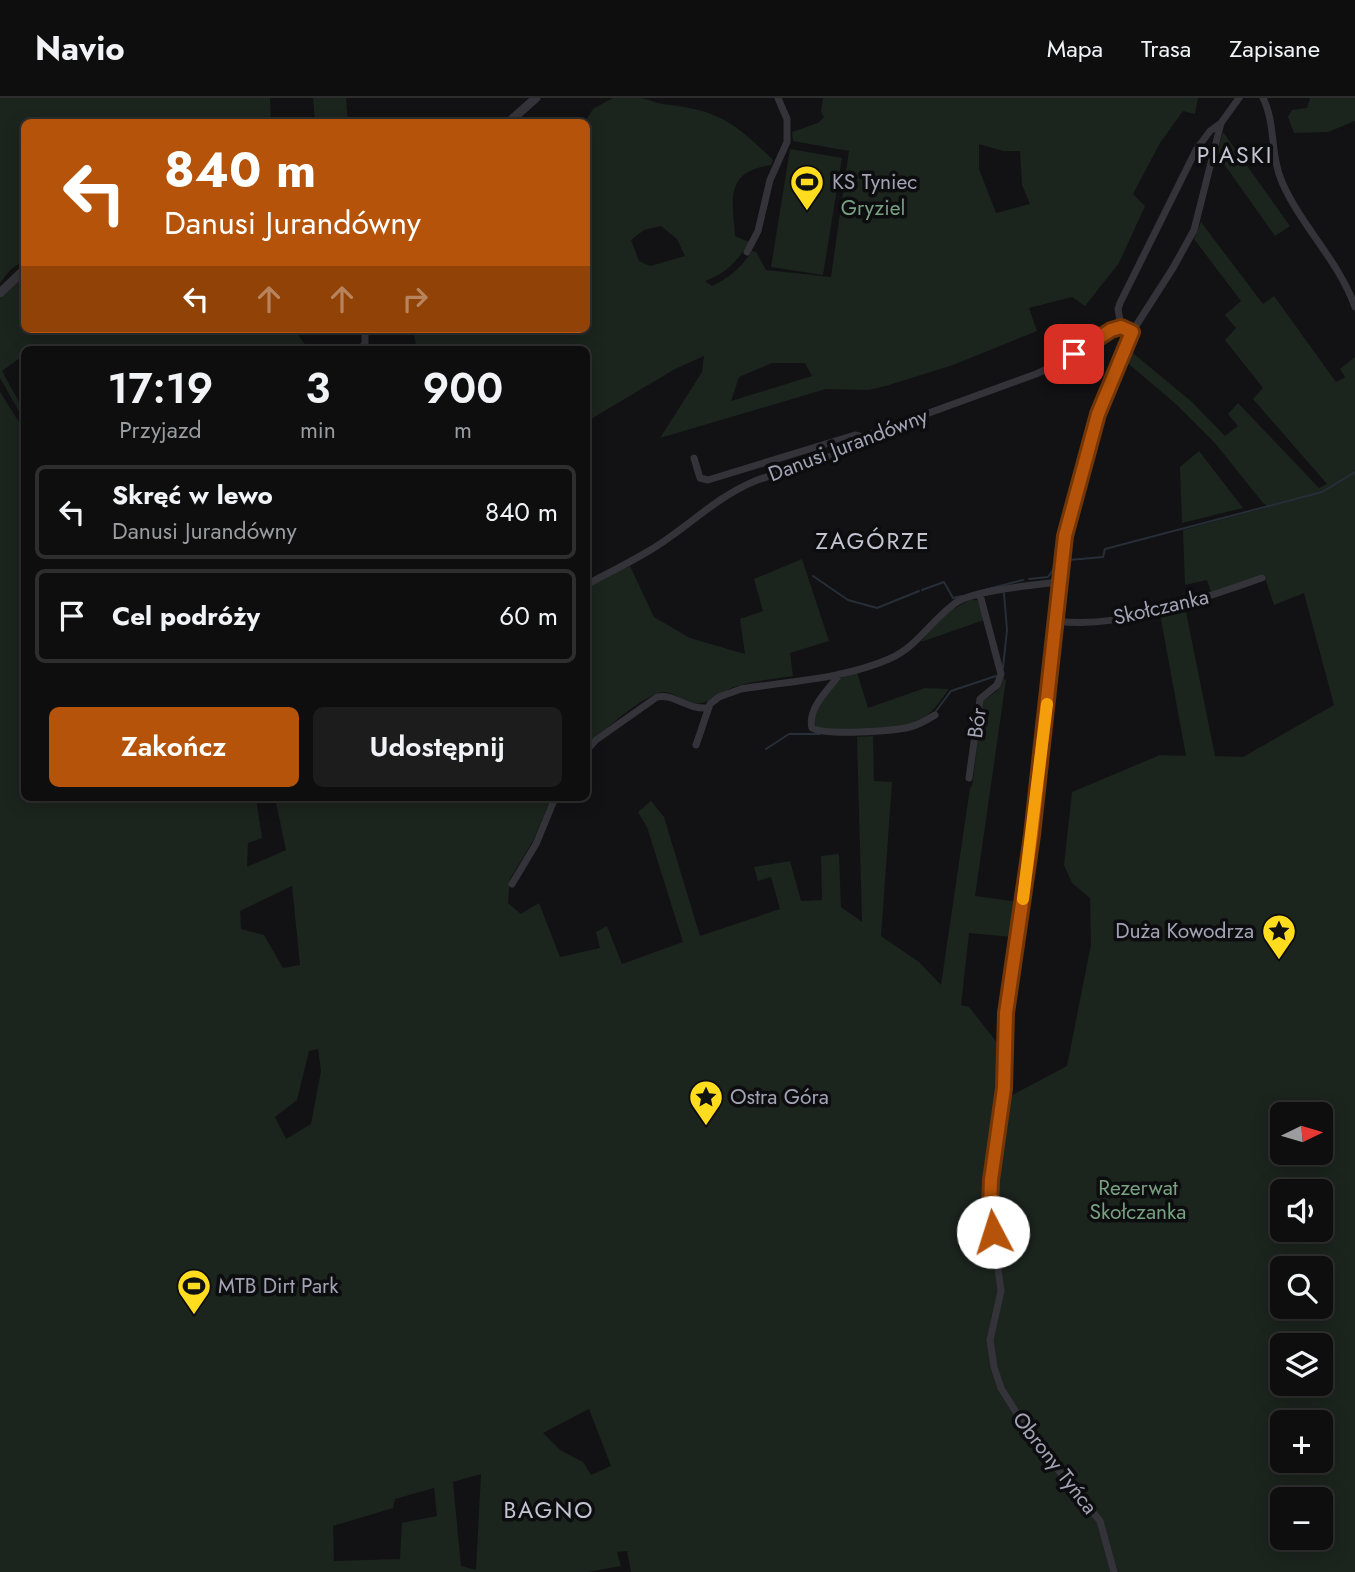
<!DOCTYPE html>
<html lang="pl">
<meta charset="utf-8">
<style>
body{margin:0;font-family:Jost,sans-serif;background:#1c1c1d;color:#f1f3f6;height:100vh;display:flex;flex-direction:column;font-size:26px;white-space:nowrap}
*{box-sizing:border-box;margin:0}
p{font-size:23px;color:#9b9c9e}
.icon{flex:none;width:38px;height:38px;fill:none;stroke:currentColor;stroke-width:2;stroke-linecap:round;stroke-linejoin:round}
.map{position:relative;flex:1;overflow:hidden}
.side{position:absolute;left:21px;top:248px;width:569px;height:455px;display:flex;flex-direction:column;background:#0e0e0f;border-radius:10px;box-shadow:0 4px 18px #0003,0 0 0 2px #2e2e2f}
.side>*{flex:none}
.hud{position:absolute;left:21px;top:21px;width:569px;height:214px;border-radius:10px;box-shadow:0 4px 18px #0003,0 0 0 2px #2e2e2f;background:#b45309;color:#fff;overflow:hidden}
.needle{width:46px;rotate:85deg}
.buttons{position:absolute;left:1270px;top:1004px;display:grid;gap:14px}
.buttons a{display:grid;place-items:center;width:63px;height:63px;border-radius:10px;background:#0e0e0f;box-shadow:0 4px 18px #0003,0 0 0 2px #2e2e2f;font-size:35px}
.pin{position:absolute;display:grid;place-items:center;width:60px;height:60px;color:#fff;margin:-30px;border-radius:14px;box-shadow:0 4px 10px #0006}
.me{position:absolute;width:77px;margin:-38px;rotate:355deg;stroke-linejoin:round;filter:drop-shadow(0 0 5px #0008)}
.turn{display:flex;align-items:center;gap:24px;height:147px;padding:0 28px;font-size:32px}
.turn .icon{width:91px;height:91px;stroke-width:2.5}
.turn b{display:block;font-size:49px;line-height:60px}
.lanes{display:flex;align-items:center;height:66px;padding:0 28px;background:#0003;justify-content:center;gap:35px;direction:ltr}
.lanes .off{opacity:.35}
.eta{display:flex;justify-content:space-evenly;align-items:center;height:119px;text-align:center}
.eta b{font-size:42px;font-weight:600;line-height:49px}
.cta{display:flex;gap:14px;margin-top:auto;padding:14px 28px}
.cta a{flex:1;height:80px;border-radius:10px;background:#b45309;color:#fff;font-size:28px;font-weight:600;line-height:80px;text-align:center}
.cta a+a{background:#1c1c1d;color:#f1f3f6}
ul{padding:0;list-style:none}
li{display:flex;align-items:center;gap:21px;height:94px;margin:0 14px 10px;padding:0 14px;border:4px solid #2e2e2f;border-radius:10px}
li div{flex:1}
li b{display:block;font-size:26px}
li em{font-style:normal}
header{display:flex;align-items:center;gap:42px;box-sizing:border-box;height:98px;padding:0 35px;background:#0e0e0f;border-bottom:2px solid #2e2e2f}
header strong{font-size:33px}
nav{display:flex;gap:38px;margin-inline-start:auto;font-size:24px}
.map>svg:first-child{display:block}
.green{fill:#1c241e;fill-rule:evenodd}
.lines{fill:none;stroke-linecap:round;stroke-linejoin:round}
.stream{stroke:#272e38;stroke-width:2}
.minor{stroke:#333339;stroke-width:7}
.tertiary{stroke:#333339;stroke-width:9}
.route-casing{stroke:#753606;stroke-width:18}
.route{stroke:#b45309;stroke-width:12}
.slow{stroke:#f59e0b;stroke-width:12}
.labels{text-anchor:middle;dominant-baseline:central;stroke-width:7;stroke-linejoin:round;paint-order:stroke}
.poi-label{font-size:21px;fill:#a2a4b5;stroke:#0d0d0f;text-anchor:start}
.park-label{font-size:21px;fill:#77a282;stroke:#0d0d0f}
.street-label{font-size:21px;fill:#a2a4b5;stroke:#0d0d0f}
.neighbourhood-label{font-size:23px;letter-spacing:2px;fill:#c3c4d1;stroke:#0d0d0f}
</style>
<header>
<strong>Navio</strong>
<nav><a>Mapa</a><a>Trasa</a><a>Zapisane</a></nav>
</header>
<div class="map">
<svg width="1355" height="1474" viewBox="0 0 1355 1474">
<rect width="100%" height="100%" fill="#121214"/>
<!-- green -->
<path class="green" d="M0,0H270L271,24H24V162L10,172L0,185Z
M313,0H346L348,24H315Z
M613,0C622,0 632,0 641,0C648,1 655,5 662,6C718,12 733,23 773,62L771,67C725,74 732,100 735,138L749,144C738,163 725,176 705,183L712,188C730,179 741,170 752,153L756,154L766,172L831,179L849,53L793,43L792,34L818,25L824,19L821,14L823,0H1198L1195,16L1183,13L1160,45L1133,96L1145,108L1119,165L1085,208L1072,199L1029,210L1037,233L953,267L889,287L869,292L826,291L660,340L702,274L704,258L675,271L586,324V252H417L413,231H586L585,24L593,11ZM979,46L1003,53H1020L1022,87L1030,106L996,115L979,71ZM661,128L677,141L685,158L650,168L639,163L631,142L644,132ZM772,265H805L812,278L731,303L739,279Z
M1310,0H1355V23L1328,34L1294,35L1288,19L1292,12L1307,10Z
M1223,34L1290,128L1275,138L1217,56Z
M790,51L842,60L823,177L771,169Z
M1201,124L1263,206L1274,198L1336,284L1345,279L1340,271L1355,259V1474H631L627,1453L617,1454L621,1468L588,1474H0V294L24,332V700H256L262,740L248,745L247,769L286,752L275,700H551L534,741L510,781L508,805L521,816L539,805L560,859L600,850L596,834L607,828L622,866L683,844L647,729L638,714L651,703L664,719L700,838L780,811L771,779L758,783L754,769L790,763L801,803L822,802L821,758L839,756L841,809L862,824L857,639L873,638L874,683L892,684L881,838L919,864L941,887L970,690L972,688L983,603L997,593L1003,580L1006,582L975,798L1019,804L1013,839L969,835L961,907L969,909L999,947L995,996L1003,1002L1067,968L1091,846L1090,800L1072,785L1064,767L1072,694L1160,657L1186,658L1160,516L1185,509L1215,658L1243,659L1334,607L1304,495L1274,507L1264,477L1211,494L1207,482L1185,487L1183,432L1269,409L1263,405L1215,345L1177,307L1123,261L1128,251L1192,304L1225,338L1238,328L1228,316L1238,305L1319,390L1327,386L1253,301L1263,290L1225,242L1236,230L1225,217L1241,203L1194,141ZM292,788L300,867L283,870L264,837L241,831L240,813ZM318,951L321,973L311,1026L286,1041L275,1019L297,1002L309,953ZM1283,1017H1321V1055H1283ZM1283,1094H1321V1132H1283ZM1283,1171H1321V1209H1283ZM1283,1248H1321V1286H1283ZM589,1311L611,1368L591,1377L583,1364L560,1352L543,1335ZM1283,1325H1321V1363H1283ZM481,1376L476,1472L461,1468L453,1384ZM434,1390L437,1418L402,1425L400,1461L334,1463L333,1428L393,1410L395,1401ZM1283,1402H1321V1440H1283Z
M24,173V231H294L309,252H24V257L2,273L24,313V322L0,280V201L15,181Z
M1199,353L1243,410L1182,425L1180,369Z
M802,461L829,543L790,555L793,578C773,581 753,583 734,589C723,593 712,603 701,605C687,607 678,596 665,594C648,592 601,635 586,648V487L630,468L654,519L690,540L745,556L740,521L763,513L754,481Z
M970,502H977L981,508L984,522L921,544L946,515Z
M857,574L868,610L925,590L949,591C940,603 932,616 919,623C901,632 835,634 816,629C809,611 831,593 841,580L847,576Z"/>
<g class="lines">
<!-- stream -->
<path class="stream" d="M1069,462L1103,459L1105,451L1322,394L1355,374
M813,478L848,502L877,510L919,493
M1029,481L1048,479L1059,463
M922,492L944,484L953,500L962,498
M984,492L1023,482
M1003,570L1007,532L1004,495
M936,613L951,593L996,578
M766,651L789,636H820"/>
<!-- minor -->
<path class="minor" d="M1263,0C1276,26 1270,57 1282,84C1301,128 1339,163 1355,209
M747,154L758,133L770,82L787,44V21L778,0
M1121,229L1118,211L1120,205L1196,52L1210,33L1221,25
M359,252L365,246V231
M694,360L700,380L708,382L855,337L863,339
M586,487C608,475 631,464 652,451C688,429 716,399 755,383C780,373 849,358 863,339L1036,276L1058,266L1111,232L1121,229L1132,234
M1057,523C1119,532 1204,500 1262,480
M840,576C829,591 807,610 812,630C826,638 893,633 910,629C919,627 927,622 935,617
M696,647L710,606L719,599L741,591C790,583 843,581 889,561C917,549 931,523 954,506C972,492 1036,487 1059,484
M586,653L596,642L657,599C676,596 685,611 707,610
M969,680L980,601L997,587L1001,576L980,497
M512,786L536,746L555,700
M1114,1474L1100,1423L1032,1340L1001,1290L994,1269L990,1242L1001,1193L991,1118L993,1060L1001,1025L1004,990L1006,915L1032,737L1059,484L1070,412L1098,316L1114,275L1132,234L1173,170L1194,132L1221,25L1239,0"/>
<!-- tertiary -->
<path class="tertiary" d="M509,24L536,0
M0,195L24,172"/>
</g>
<g class="lines">
<!-- route casing -->
<g class="route-casing">
<path id="route" d="M993,1134L990,1110L991,1082L1004,990L1006,915L1032,737L1065,438L1098,316L1132,234L1121,229L1111,232L1074,256"/>
</g>
<!-- route -->
<use href="#route" class="route"/>
<!-- slow -->
<path class="slow" d="M1023,801L1047,606"/>
</g>
<!-- icons -->
<defs>
<g id="stadium-pin" transform="scale(1.75)"><path d="M0 17L-7.5 6A9.5 9.5 0 1 1 7.5 6Z" fill="#ffdd1e" stroke="#0d0d0f"/><path d="M0-5a6.5 5 0 1 0 0 10a6.5 5 0 1 0 0-10ZM-3.5-1.8h7v3.6h-7Z" fill="#111"/></g>
<g id="sight-pin" transform="scale(1.75)"><path d="M0 17L-7.5 6A9.5 9.5 0 1 1 7.5 6Z" fill="#ffdd1e" stroke="#0d0d0f"/><path d="M0-6L1.8-2.2L6-1.7L2.9 1.2L3.7 5.4L0 3.3L-3.7 5.4L-2.9 1.2L-6-1.7L-1.8-2.2Z" fill="#111"/></g>
</defs>
<g fill-rule="evenodd">
<use href="#stadium-pin" x="807" y="84"/>
<use href="#sight-pin" x="1279" y="833"/>
<use href="#sight-pin" x="706" y="999"/>
<use href="#stadium-pin" x="194" y="1188"/>
</g>
<g class="labels">
<!-- poi labels -->
<g class="poi-label">
<text x="832" y="84">KS Tyniec</text>
<text x="1254" y="833" text-anchor="end">Duża Kowodrza</text>
<text x="730" y="999">Ostra Góra</text>
<text x="218" y="1188">MTB Dirt Park</text>
</g>
<!-- park labels -->
<g class="park-label">
<text x="873" y="110">Gryziel</text>
<text x="1138" y="1090">Rezerwat<tspan x="1138" dy="24">Skołczanka</tspan></text>
</g>
<!-- street labels -->
<g class="street-label">
<text transform="translate(848 347) rotate(-21)">Danusi Jurandówny</text>
<text transform="translate(1161 509) rotate(-13)">Skołczanka</text>
<text transform="translate(977 625) rotate(-82)">Bór</text>
<text transform="translate(1055 1365) rotate(52)">Obrony Tyńca</text>
</g>
<!-- neighbourhood labels -->
<g class="neighbourhood-label">
<text x="1235" y="57">PIASKI</text>
<text x="873" y="443">ZAGÓRZE</text>
<text x="549" y="1412">BAGNO</text>
</g>
</g>
</svg>
<div class="buttons">
<a><svg class="needle" viewBox="-14 -14 28 28"><path d="M0-13l5 13h-10z" fill="#e53935"/><path d="M0 13l5-13h-10z" fill="#9b9c9e"/></svg></a>
<a><svg class="icon" aria-label="sound" viewBox="0 0 24 24"><path d="M4 9h4l5-4v14l-5-4H4zM17 9q2 3 0 6"/></svg></a>
<a><svg class="icon" aria-label="search" viewBox="0 0 24 24"><circle cx="10" cy="10" r="6"/><path d="M15 15l6 6"/></svg></a>
<a><svg class="icon" aria-label="layers" viewBox="0 0 24 24"><path d="M12 4l9 5-9 5-9-5zM3 14l9 5 9-5"/></svg></a>
<a>+</a>
<a>−</a>
</div>
<div class="pin" style="left:1074px;top:256px;background:#d93025"><svg class="icon" aria-label="arrive" viewBox="0 0 24 24"><path d="M6 21V4h12l-3 4 3 4H6"/></svg></div>
<svg class="me" style="left:993px;top:1134px" viewBox="-20 -20 40 40"><circle r="19" fill="#fff"/><path d="M0-13L10 11 0 6-10 11z" fill="#b45309"/></svg>
<div class="hud">
<div class="turn"><svg class="icon" aria-label="left" viewBox="0 0 24 24"><path d="M17 20v-9H6M10 6l-5 5 5 5"/></svg><div><b>840 m</b>Danusi Jurandówny</div></div>
<div class="lanes"><svg class="icon" aria-label="left" viewBox="0 0 24 24"><path d="M17 20v-9H6M10 6l-5 5 5 5"/></svg><svg class="icon off" aria-label="ahead" viewBox="0 0 24 24"><path d="M12 20V5M6 11l6-6 6 6"/></svg><svg class="icon off" aria-label="ahead" viewBox="0 0 24 24"><path d="M12 20V5M6 11l6-6 6 6"/></svg><svg class="icon off" aria-label="right" viewBox="0 0 24 24"><path d="M7 20v-9h11M14 6l5 5-5 5"/></svg></div>
</div>
<section class="side">
<div class="eta">
<div><b>17:19</b><p>Przyjazd</p></div>
<div><b>3</b><p>min</p></div>
<div><b>900</b><p>m</p></div>
</div>
<ul>
<li><svg class="icon" aria-label="left" viewBox="0 0 24 24"><path d="M17 20v-9H6M10 6l-5 5 5 5"/></svg><div><b>Skręć w lewo</b><p>Danusi Jurandówny</p></div><em>840 m</em></li>
<li><svg class="icon" aria-label="arrive" viewBox="0 0 24 24"><path d="M6 21V4h12l-3 4 3 4H6"/></svg><div><b>Cel podróży</b></div><em>60 m</em></li>
</ul>
<div class="cta"><a>Zakończ</a><a>Udostępnij</a></div>
</section>
</div>
